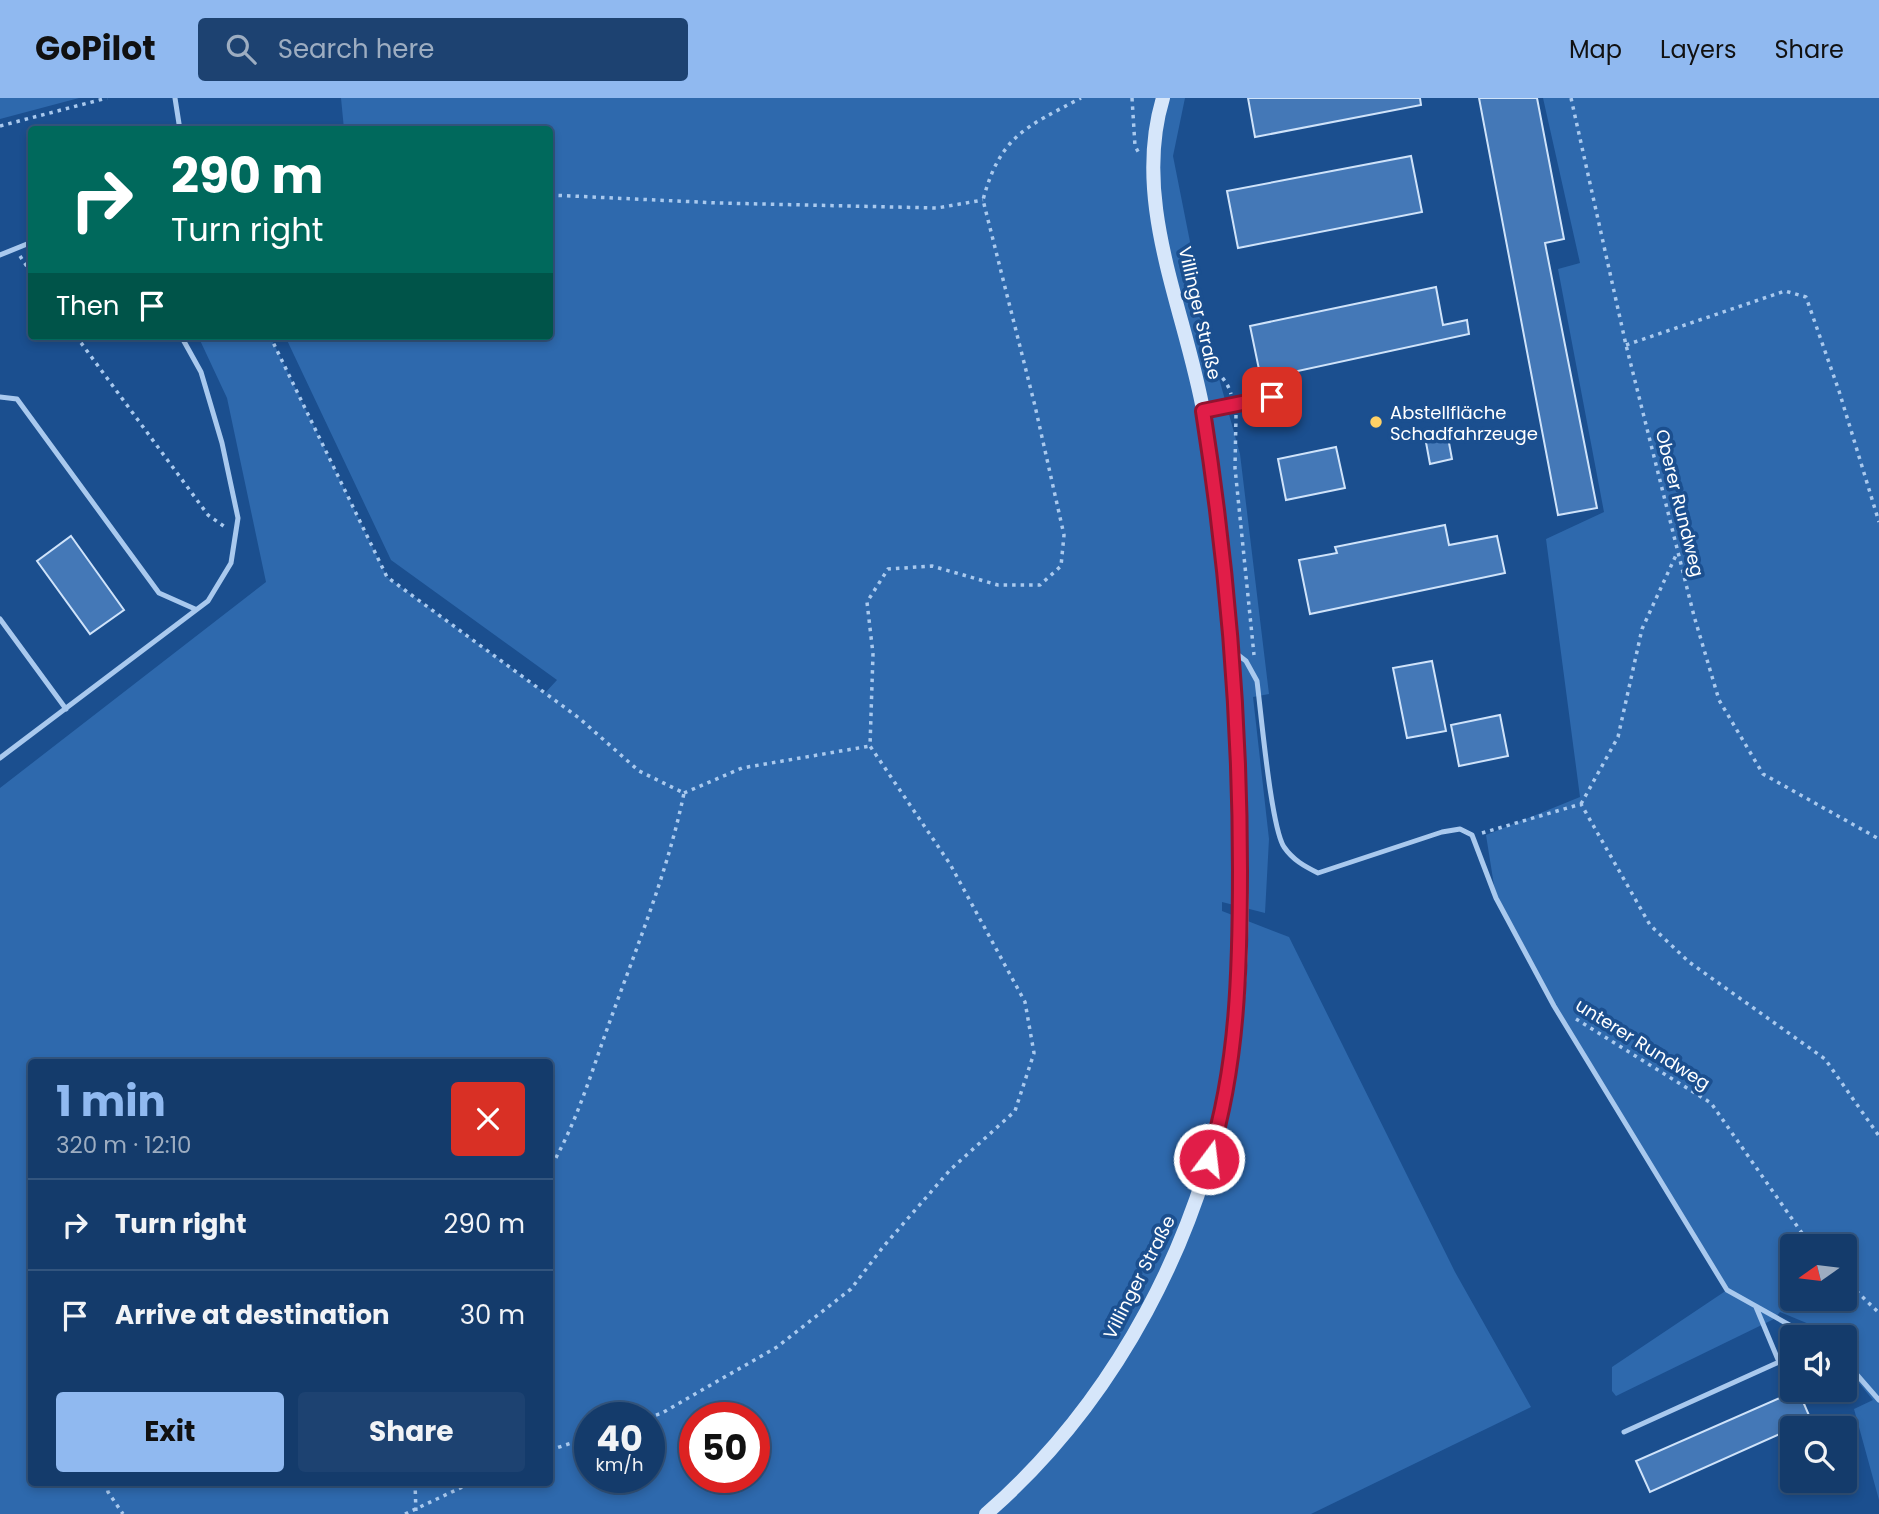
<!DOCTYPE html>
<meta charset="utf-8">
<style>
body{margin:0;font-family:Poppins,sans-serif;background:#1d4271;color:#f1f3f6;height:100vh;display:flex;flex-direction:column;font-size:26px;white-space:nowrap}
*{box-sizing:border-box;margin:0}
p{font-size:23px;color:#9dadc1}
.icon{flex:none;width:38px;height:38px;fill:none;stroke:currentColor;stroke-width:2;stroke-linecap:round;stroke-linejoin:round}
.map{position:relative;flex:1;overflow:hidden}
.sheet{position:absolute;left:28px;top:961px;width:525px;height:427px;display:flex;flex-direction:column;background:#143b6b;border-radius:7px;box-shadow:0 4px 10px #0003,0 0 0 2px #33557e}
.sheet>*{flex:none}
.guide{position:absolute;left:28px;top:28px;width:525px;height:214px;border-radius:7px;box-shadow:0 4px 10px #0003,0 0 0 2px #33557e;background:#00695c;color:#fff;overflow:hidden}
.needle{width:46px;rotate:256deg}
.fabs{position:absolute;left:1780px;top:1136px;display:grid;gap:14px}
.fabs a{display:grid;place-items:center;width:77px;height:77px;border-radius:7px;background:#143b6b;box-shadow:0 4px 10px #0003,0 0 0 2px #33557e;font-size:35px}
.speed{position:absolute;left:574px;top:1304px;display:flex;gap:14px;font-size:35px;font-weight:700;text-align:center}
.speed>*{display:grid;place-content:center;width:91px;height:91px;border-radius:50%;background:#143b6b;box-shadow:0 4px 10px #0003,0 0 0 2px #33557e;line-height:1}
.speed small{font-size:18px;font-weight:400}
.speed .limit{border:10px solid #d22;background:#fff;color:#111}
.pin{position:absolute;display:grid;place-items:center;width:60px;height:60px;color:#fff;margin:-30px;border-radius:14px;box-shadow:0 4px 10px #0006}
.me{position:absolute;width:77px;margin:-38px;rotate:15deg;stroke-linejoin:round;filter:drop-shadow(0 0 5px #0008)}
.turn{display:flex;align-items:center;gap:24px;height:147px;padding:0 28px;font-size:32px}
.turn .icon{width:91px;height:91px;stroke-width:2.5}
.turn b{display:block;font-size:49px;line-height:60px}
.then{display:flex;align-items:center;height:66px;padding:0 28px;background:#0003;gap:14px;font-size:26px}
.round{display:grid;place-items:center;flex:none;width:74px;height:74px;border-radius:7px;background:#1d4271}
.headline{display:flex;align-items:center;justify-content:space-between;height:119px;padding:0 28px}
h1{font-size:42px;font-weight:700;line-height:52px;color:#90b9f0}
.cta{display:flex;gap:14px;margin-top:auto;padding:14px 28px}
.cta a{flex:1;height:80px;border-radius:7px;background:#90b9f0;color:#111;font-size:28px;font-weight:700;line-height:80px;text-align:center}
.cta a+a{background:#1d4271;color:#f1f3f6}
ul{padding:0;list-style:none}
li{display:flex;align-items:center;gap:21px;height:91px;padding:0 28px;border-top:2px solid #33557e}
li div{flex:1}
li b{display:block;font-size:26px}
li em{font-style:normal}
header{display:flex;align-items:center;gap:42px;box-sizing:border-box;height:98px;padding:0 35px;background:#90b9f0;color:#111}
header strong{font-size:33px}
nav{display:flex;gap:38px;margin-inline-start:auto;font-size:24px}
.search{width:490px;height:63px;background:#1d4271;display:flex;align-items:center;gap:18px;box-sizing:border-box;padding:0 24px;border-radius:7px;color:#9dadc1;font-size:26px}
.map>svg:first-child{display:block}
.green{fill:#2e69ad;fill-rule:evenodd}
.building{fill:#4478b7;stroke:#cfe3fa;stroke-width:2}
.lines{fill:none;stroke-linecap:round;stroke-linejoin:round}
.path{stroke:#a9c9ee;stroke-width:3.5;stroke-dasharray:3.5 5;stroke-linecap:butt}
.service{stroke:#a9c9ee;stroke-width:5}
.secondary{stroke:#d6e6fa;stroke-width:14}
.route-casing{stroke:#92132f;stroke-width:18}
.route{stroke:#e11d48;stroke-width:12}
.poi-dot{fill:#ffd166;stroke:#1b4f8f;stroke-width:2.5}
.labels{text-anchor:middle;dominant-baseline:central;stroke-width:7;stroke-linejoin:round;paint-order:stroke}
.street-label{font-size:18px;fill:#fff;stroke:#1b4f8f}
.poi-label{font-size:18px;fill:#fff;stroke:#1b4f8f;text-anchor:start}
</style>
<header>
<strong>GoPilot</strong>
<div class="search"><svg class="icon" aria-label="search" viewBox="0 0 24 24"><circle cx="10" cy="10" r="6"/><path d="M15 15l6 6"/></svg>Search here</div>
<nav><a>Map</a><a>Layers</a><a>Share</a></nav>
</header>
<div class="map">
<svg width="1879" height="1416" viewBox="0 0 1879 1416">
<rect width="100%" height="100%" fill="#1b4f8f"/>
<!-- green -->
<path class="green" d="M0,0H79L0,21Z
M341,0H1185L1173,58L1212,255L1240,356L1269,596L1253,599L1269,741L1265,815L1222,804V813L1289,839L1455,1174L1531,1309L1311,1416H0V690L266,484L227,300L198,238H270L387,479L545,595L557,582L391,462L285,238H550V32L344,31ZM32,964H550V1384H32ZM590,1320H649V1379H590ZM695,1320H754V1379H695Z
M1543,0H1879V1402L1854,1311L1873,1302L1845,1268L1844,1239H1820L1809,1226L1780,1214L1774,1221L1616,1298L1612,1293V1269L1727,1192L1554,908L1496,800L1486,737L1580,699L1546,441L1604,414L1558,171L1580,165ZM1792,1148H1844V1200H1792Z"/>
<!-- building -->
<path class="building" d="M1248,0H1420L1421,7L1255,39Z
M1479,0H1537L1564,141L1545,145L1597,410L1558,417Z
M1411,58L1422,114L1238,150L1227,93Z
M1436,189L1443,227L1467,222L1469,236L1261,281L1250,228Z
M1447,334L1452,361L1430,366L1425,339Z
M1336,349L1345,390L1286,402L1278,361Z
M1445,427L1449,447L1497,438L1505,475L1310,516L1299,462L1337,455L1335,449Z
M71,438L124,512L90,536L37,463Z
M1432,563L1446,633L1407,640L1393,570Z
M1500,617L1508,658L1459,668L1451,627Z
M1798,1292L1811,1322L1650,1394L1636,1363Z"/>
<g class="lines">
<!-- path -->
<path class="path" d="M1132,0L1135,48L1140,57
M1571,0L1626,247L1694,518L1719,602L1763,676L1879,741
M0,28L107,0
M550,97L719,105L937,110L983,102
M20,158L32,176
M76,238L208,417L225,429
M270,238L387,479L579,620L639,673L684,695C668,773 637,848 610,923C592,972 577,1025 550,1070
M1626,247L1785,193L1806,199L1839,293L1879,424
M1208,259C1215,274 1227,281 1231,296
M1236,317L1235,370L1254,557
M684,695L742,670L870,648
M1581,706L1618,639L1642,531L1677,455
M1482,735L1581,706L1650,827L1689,864L1825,961L1879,1038
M1576,921L1711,1005L1811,1148
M1844,1181L1879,1215
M648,1320L662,1315L777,1249L851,1191L883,1149L950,1072L1015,1013L1034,955L1025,904L950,766L870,648L873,556L867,504L888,471L932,468L998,487H1040L1061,468L1064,437L1035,308L983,102C1000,38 1026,29 1081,0
M550,1352L590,1339
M107,1384L108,1394L123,1416
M415,1384L416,1416
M405,1416L473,1384"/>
<!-- service -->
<path class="service" d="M175,0L180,32
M0,157L32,144
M0,299L17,301L159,495L195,511
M1206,312L1272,299
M0,521L66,611
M1233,553L1246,563L1257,583C1261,614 1271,729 1284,749C1293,762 1304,768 1318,775L1442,734L1460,731L1472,737L1496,800L1554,908L1727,1192L1811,1239
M0,660L208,503L231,465L238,420L222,345L201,274L181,238
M1844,1262L1879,1302
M1624,1334L1779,1264L1756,1209"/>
<!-- secondary -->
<path class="secondary" d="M986,1416C1116,1303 1202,1139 1230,969C1246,869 1242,762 1238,661C1233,546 1223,431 1204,317C1186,213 1131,105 1163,0"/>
</g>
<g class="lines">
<!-- route casing -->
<g class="route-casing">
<path id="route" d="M1209,1061C1238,968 1240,869 1240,772C1240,618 1227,465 1203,313L1272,299"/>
</g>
<!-- route -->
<use href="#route" class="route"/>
</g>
<!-- markers -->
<circle class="poi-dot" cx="1376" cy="324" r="7"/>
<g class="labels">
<!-- street labels -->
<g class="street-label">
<text transform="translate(1200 215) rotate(77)">Villinger Straße</text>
<text transform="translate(1680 405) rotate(76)">Oberer Rundweg</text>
<text transform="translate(1643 946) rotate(32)">unterer Rundweg</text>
<text transform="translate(1139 1179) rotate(-63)">Villinger Straße</text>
</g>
<!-- poi labels -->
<g class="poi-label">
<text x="1390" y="314">Abstellfläche<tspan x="1390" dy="21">Schadfahrzeuge</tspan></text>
</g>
</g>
</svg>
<div class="fabs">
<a><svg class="needle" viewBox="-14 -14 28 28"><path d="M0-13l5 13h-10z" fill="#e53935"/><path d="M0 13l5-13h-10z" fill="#9dadc1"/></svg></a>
<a><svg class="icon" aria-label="sound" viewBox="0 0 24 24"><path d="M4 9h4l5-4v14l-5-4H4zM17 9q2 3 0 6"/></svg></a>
<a><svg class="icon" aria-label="search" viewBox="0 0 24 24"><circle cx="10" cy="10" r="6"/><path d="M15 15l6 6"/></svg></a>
</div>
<div class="speed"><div>40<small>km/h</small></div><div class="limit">50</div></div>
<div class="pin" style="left:1272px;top:299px;background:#d93025"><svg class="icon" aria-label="arrive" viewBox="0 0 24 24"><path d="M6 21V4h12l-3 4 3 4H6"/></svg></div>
<svg class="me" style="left:1209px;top:1061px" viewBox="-20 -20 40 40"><circle r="17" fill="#e11d48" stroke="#fff" stroke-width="3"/><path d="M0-11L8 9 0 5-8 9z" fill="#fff"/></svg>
<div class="guide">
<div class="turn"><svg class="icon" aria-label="right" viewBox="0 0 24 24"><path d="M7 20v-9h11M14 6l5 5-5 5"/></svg><div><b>290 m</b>Turn right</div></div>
<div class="then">Then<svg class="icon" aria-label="arrive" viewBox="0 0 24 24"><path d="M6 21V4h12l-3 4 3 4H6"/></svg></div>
</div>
<section class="sheet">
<div class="headline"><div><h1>1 min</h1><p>320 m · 12:10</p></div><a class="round" style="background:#d93025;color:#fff"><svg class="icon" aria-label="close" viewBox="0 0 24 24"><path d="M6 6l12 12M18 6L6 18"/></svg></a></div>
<ul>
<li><svg class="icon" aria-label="right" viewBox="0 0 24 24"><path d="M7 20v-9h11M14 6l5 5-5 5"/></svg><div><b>Turn right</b></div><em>290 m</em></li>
<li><svg class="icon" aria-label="arrive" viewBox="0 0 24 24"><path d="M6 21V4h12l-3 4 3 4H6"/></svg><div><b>Arrive at destination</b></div><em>30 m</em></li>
</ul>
<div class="cta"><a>Exit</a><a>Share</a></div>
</section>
</div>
